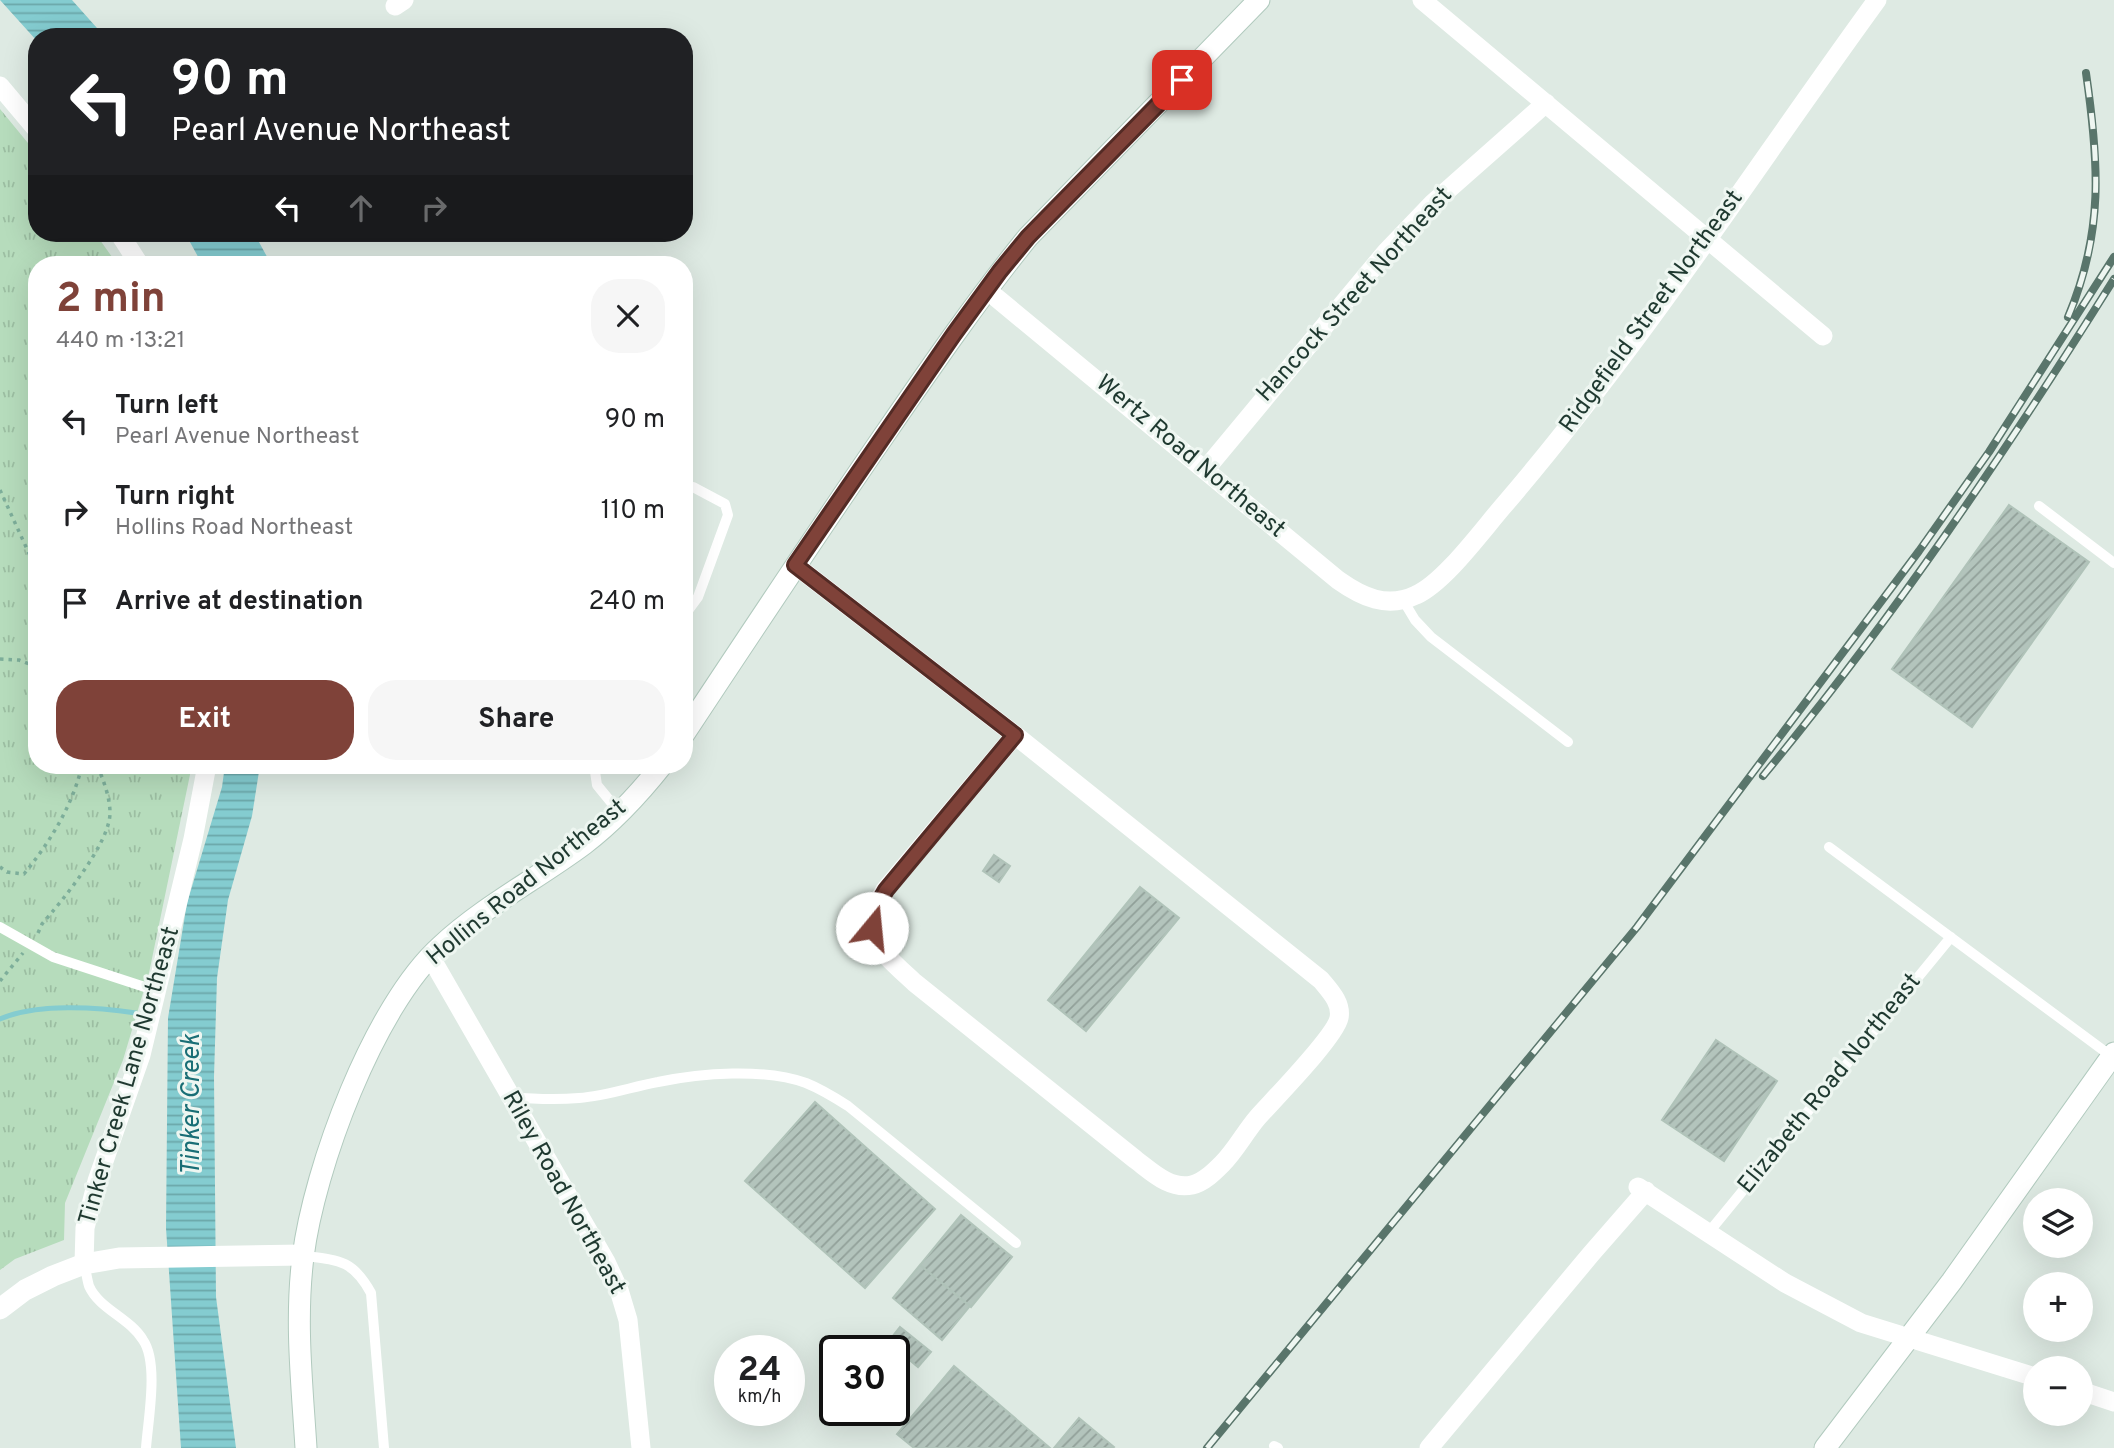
<!DOCTYPE html>
<meta charset="utf-8">
<style>
body{margin:0;font-family:Overpass,sans-serif;background:#f6f6f6;color:#202124;height:100vh;display:flex;flex-direction:column;font-size:26px;white-space:nowrap}
*{box-sizing:border-box;margin:0}
p{font-size:23px;color:#757577}
.icon{flex:none;width:38px;height:38px;fill:none;stroke:currentColor;stroke-width:2;stroke-linecap:round;stroke-linejoin:round}
.map{position:relative;flex:1;overflow:hidden}
.side{position:absolute;left:28px;top:256px;width:665px;height:518px;display:flex;flex-direction:column;background:#fff;border-radius:28px;box-shadow:0 7px 28px #0002}
.side>*{flex:none}
.hud{position:absolute;left:28px;top:28px;width:665px;height:214px;border-radius:28px;box-shadow:0 7px 28px #0002;background:#202124;color:#fff;overflow:hidden}
.fabs{position:absolute;left:2023px;top:1188px;display:grid;gap:14px}
.fabs a{display:grid;place-items:center;width:70px;height:70px;border-radius:50%;background:#fff;box-shadow:0 7px 28px #0002;font-size:35px}
.speed{position:absolute;left:714px;top:1335px;display:flex;gap:14px;font-size:35px;font-weight:700;text-align:center}
.speed>*{display:grid;place-content:center;width:91px;height:91px;border-radius:50%;background:#fff;box-shadow:0 7px 28px #0002;line-height:1}
.speed small{font-size:18px;font-weight:400}
.speed .limit{border:4px solid #111;border-radius:10px;background:#fff;color:#111}
.pin{position:absolute;display:grid;place-items:center;width:60px;height:60px;color:#fff;margin:-30px;border-radius:14px;box-shadow:0 4px 10px #0006}
.me{position:absolute;width:77px;margin:-38px;rotate:17deg;stroke-linejoin:round;filter:drop-shadow(0 0 5px #0008)}
.turn{display:flex;align-items:center;gap:24px;height:147px;padding:0 28px;font-size:32px}
.turn .icon{width:91px;height:91px;stroke-width:2.5}
.turn b{display:block;font-size:49px;line-height:60px}
.lanes{display:flex;align-items:center;height:66px;padding:0 28px;background:#0003;justify-content:center;gap:35px;direction:ltr}
.lanes .off{opacity:.35}
.round{display:grid;place-items:center;flex:none;width:74px;height:74px;border-radius:28px;background:#f6f6f6}
.head{display:flex;align-items:center;justify-content:space-between;height:119px;padding:0 28px}
h1{font-size:42px;font-weight:700;line-height:52px;color:#7f4239}
.primary-button{display:flex;gap:14px;margin-top:auto;padding:14px 28px}
.primary-button a{flex:1;height:80px;border-radius:28px;background:#7f4239;color:#fff;font-size:28px;font-weight:700;line-height:80px;text-align:center}
.primary-button a+a{background:#f6f6f6;color:#202124}
ul{padding:0;list-style:none}
li{display:flex;align-items:center;gap:21px;height:91px;padding:0 28px}
li div{flex:1}
li b{display:block;font-size:26px}
li em{font-style:normal}
.map>svg:first-child{display:block}
.grass{fill:url(#grass-tufts)}
.water{fill:url(#water-rules)}
.lines{fill:none;stroke-linecap:round;stroke-linejoin:round}
.stream{stroke:#84ccd0;stroke-width:5}
.building{fill:url(#building-hatch);stroke:#b0c3b9;stroke-width:2}
.secondary-casing{stroke:#b1cabe;stroke-width:23}
.path{stroke:#7dae9a;stroke-width:3.5;stroke-dasharray:3.5 5;stroke-linecap:butt}
.service{stroke:#fff;stroke-width:10}
.minor{stroke:#fff;stroke-width:19}
.tertiary{stroke:#fff;stroke-width:21}
.secondary{stroke:#fff;stroke-width:21}
.rail-casing{stroke:#59756b;stroke-width:8}
.rail{stroke:#eef6f1;stroke-width:5;stroke-dasharray:16;stroke-linecap:butt}
.route-casing{stroke:#532b25;stroke-width:18}
.route{stroke:#7f4239;stroke-width:12}
.labels{text-anchor:middle;dominant-baseline:central;stroke-width:6;stroke-linejoin:round;paint-order:stroke}
.street-label{font-size:24px;fill:#1f3930;stroke:#eef6f1}
.water-label{font-size:26px;font-style:italic;fill:#196e75;stroke:#eef6f1}
</style>
<div class="map">
<svg width="2114" height="1448" viewBox="0 0 2114 1448">
<defs>
<pattern id="grass-tufts" width="24" height="20" patternUnits="userSpaceOnUse" patternTransform="scale(1.75)"><rect width="24" height="20" fill="#b6dcbc"/><path d="M3 7l-1-3M5 7V3M7 7l1-3M15 17l-1-3M17 17v-4M19 17l1-3" fill="none" stroke="#9cbea2"/></pattern>
<pattern id="water-rules" width="6" height="5" patternUnits="userSpaceOnUse" patternTransform="scale(1.75)"><rect width="6" height="5" fill="#84ccd0"/><path d="M0 2.5h6" fill="none" stroke="#6ba7a9"/></pattern>
<pattern id="building-hatch" width="6" height="6" patternUnits="userSpaceOnUse" patternTransform="scale(1.75)"><rect width="6" height="6" fill="#b3c4bc"/><path d="M-1 1l2-2M0 6l6-6M5 7l2-2" fill="none" stroke="#91a099"/></pattern>
</defs>
<rect width="100%" height="100%" fill="#deeae3"/>
<!-- grass -->
<path class="grass" d="M0,109L37,154V233H95L117,264H37V765H192L149,973L123,1060L65,1203L64,1240L15,1259L0,1270Z"/>
<!-- water -->
<path class="water" d="M0,0H72L105,37H37V41Z
M185,233H254L271,264H202Z
M225,765H260L252,816L228,900L217,978L214,1077L216,1297L236,1448H181L166,1228L168,1018L187,903L222,787Z"/>
<g class="lines">
<!-- stream -->
<path class="stream" d="M0,1019C37,1003 97,1007 136,1013"/>
</g>
<!-- building -->
<path class="building" d="M2009,505L2089,562L1972,727L1892,669Z
M994,855L1010,866L999,882L983,871Z
M1140,887L1179,918L1086,1031L1048,1000Z
M1716,1040L1777,1081L1724,1161L1662,1120Z
M815,1102L935,1209L865,1288L745,1181Z
M961,1215L1012,1257L971,1307L920,1265Z
M920,1265L970,1306L942,1340L893,1298Z
M900,1327L931,1352L918,1367L888,1342Z
M954,1366L1050,1448H914L897,1434Z
M1079,1418L1114,1447L1113,1448H1054Z"/>
<g class="lines">
<!-- secondary casing -->
<g class="secondary-casing">
<path id="secondary" d="M684,734C750,634 817,533 885,434C931,367 977,300 1028,237L1259,0
M306,1448C302,1384 295,1321 303,1257C314,1168 374,1006 441,946C484,906 537,879 584,844C614,821 639,794 662,765
M1825,1448L1952,1281L2114,1053"/>
</g>
<!-- path -->
<path class="path" d="M0,490L37,571
M0,659L19,660L37,667
M0,867L7,872L24,874C50,842 73,805 82,765
M38,933L42,924C62,901 110,843 110,813C110,797 103,779 97,765
M0,981L23,953"/>
<!-- service -->
<path class="service" d="M2039,506L2114,563
M1403,600L1415,620L1431,637L1568,742
M684,616L698,597L728,515L725,504L693,487
M594,765L597,785L619,812
M1829,847L2111,1056
M0,927L53,957L157,991
M510,1097C533,1099 556,1100 579,1098C606,1096 631,1087 658,1082C701,1073 764,1068 806,1083C821,1089 834,1097 848,1106L1016,1243
M1709,1232L1951,937
M304,1256C339,1260 353,1260 371,1293L384,1448
M84,1264C86,1271 87,1279 89,1286C99,1309 130,1318 143,1340C159,1363 148,1420 146,1448
M1274,1446L1278,1448"/>
<!-- minor -->
<path class="minor" d="M1422,0L1823,336
M395,6L404,0
M0,86L37,130
M119,233L139,264
M987,290L1338,580C1362,597 1387,609 1416,595C1445,582 1483,529 1505,504C1641,345 1754,169 1877,0
M1205,470L1386,252L1433,203L1546,103
M795,565L1015,735L1321,980C1330,991 1342,1003 1339,1018C1335,1037 1274,1099 1258,1117C1245,1132 1236,1150 1222,1164C1214,1172 1204,1182 1192,1185C1170,1190 1152,1172 1136,1160L915,983C883,953 856,935 885,890L1015,735
M430,956L606,1262L619,1290L628,1320L641,1448
M1638,1187L1785,1283L1861,1323L2035,1377
M84,1264L85,1228L97,1181L141,1055L193,839L207,765
M2081,1391L2114,1402
M1429,1448L1591,1254L1646,1191"/>
<!-- tertiary -->
<path class="tertiary" d="M0,1309L25,1290L53,1276L84,1264L119,1258L303,1255"/>
<!-- secondary -->
<use href="#secondary" class="secondary"/>
<!-- rail casing -->
<g class="rail-casing">
<path id="rail" d="M2068,317C2104,232 2099,163 2086,73
M1763,776C1892,620 2007,450 2114,279
M1207,1448L1637,927L1919,551L1989,452L2114,257"/>
</g>
<!-- rail -->
<use href="#rail" class="rail"/>
</g>
<g class="lines">
<!-- route casing -->
<g class="route-casing">
<path id="route" d="M872,928L874,911L886,890L1015,735L795,565L954,334L1000,271L1028,237L1182,80"/>
</g>
<!-- route -->
<use href="#route" class="route"/>
</g>
<g class="labels">
<!-- street labels -->
<g class="street-label">
<text transform="translate(1355 295) rotate(-48)">Hancock Street Northeast</text>
<text transform="translate(1652 312) rotate(-54)">Ridgefield Street Northeast</text>
<text transform="translate(1190 457) rotate(40)">Wertz Road Northeast</text>
<text transform="translate(527 883) rotate(-39)">Hollins Road Northeast</text>
<text transform="translate(130 1076) rotate(-74)">Tinker Creek Lane Northeast</text>
<text transform="translate(1830 1084) rotate(-51)">Elizabeth Road Northeast</text>
<text transform="translate(563 1193) rotate(61)">Riley Road Northeast</text>
</g>
<!-- water labels -->
<g class="water-label">
<text transform="translate(192 1105) rotate(-90)">Tinker Creek</text>
</g>
</g>
</svg>
<div class="fabs">
<a><svg class="icon" aria-label="layers" viewBox="0 0 24 24"><path d="M12 4l9 5-9 5-9-5zM3 14l9 5 9-5"/></svg></a>
<a>+</a>
<a>−</a>
</div>
<div class="speed"><div>24<small>km/h</small></div><div class="limit">30</div></div>
<div class="pin" style="left:1182px;top:80px;background:#d93025"><svg class="icon" aria-label="arrive" viewBox="0 0 24 24"><path d="M6 21V4h12l-3 4 3 4H6"/></svg></div>
<svg class="me" style="left:872px;top:928px" viewBox="-20 -20 40 40"><circle r="19" fill="#fff"/><path d="M0-13L10 11 0 6-10 11z" fill="#7f4239"/></svg>
<div class="hud">
<div class="turn"><svg class="icon" aria-label="left" viewBox="0 0 24 24"><path d="M17 20v-9H6M10 6l-5 5 5 5"/></svg><div><b>90 m</b>Pearl Avenue Northeast</div></div>
<div class="lanes"><svg class="icon" aria-label="left" viewBox="0 0 24 24"><path d="M17 20v-9H6M10 6l-5 5 5 5"/></svg><svg class="icon off" aria-label="ahead" viewBox="0 0 24 24"><path d="M12 20V5M6 11l6-6 6 6"/></svg><svg class="icon off" aria-label="right" viewBox="0 0 24 24"><path d="M7 20v-9h11M14 6l5 5-5 5"/></svg></div>
</div>
<section class="side">
<div class="head"><div><h1>2 min</h1><p>440 m · 13:21</p></div><a class="round"><svg class="icon" aria-label="close" viewBox="0 0 24 24"><path d="M6 6l12 12M18 6L6 18"/></svg></a></div>
<ul>
<li><svg class="icon" aria-label="left" viewBox="0 0 24 24"><path d="M17 20v-9H6M10 6l-5 5 5 5"/></svg><div><b>Turn left</b><p>Pearl Avenue Northeast</p></div><em>90 m</em></li>
<li><svg class="icon" aria-label="right" viewBox="0 0 24 24"><path d="M7 20v-9h11M14 6l5 5-5 5"/></svg><div><b>Turn right</b><p>Hollins Road Northeast</p></div><em>110 m</em></li>
<li><svg class="icon" aria-label="arrive" viewBox="0 0 24 24"><path d="M6 21V4h12l-3 4 3 4H6"/></svg><div><b>Arrive at destination</b></div><em>240 m</em></li>
</ul>
<div class="primary-button"><a>Exit</a><a>Share</a></div>
</section>
</div>
